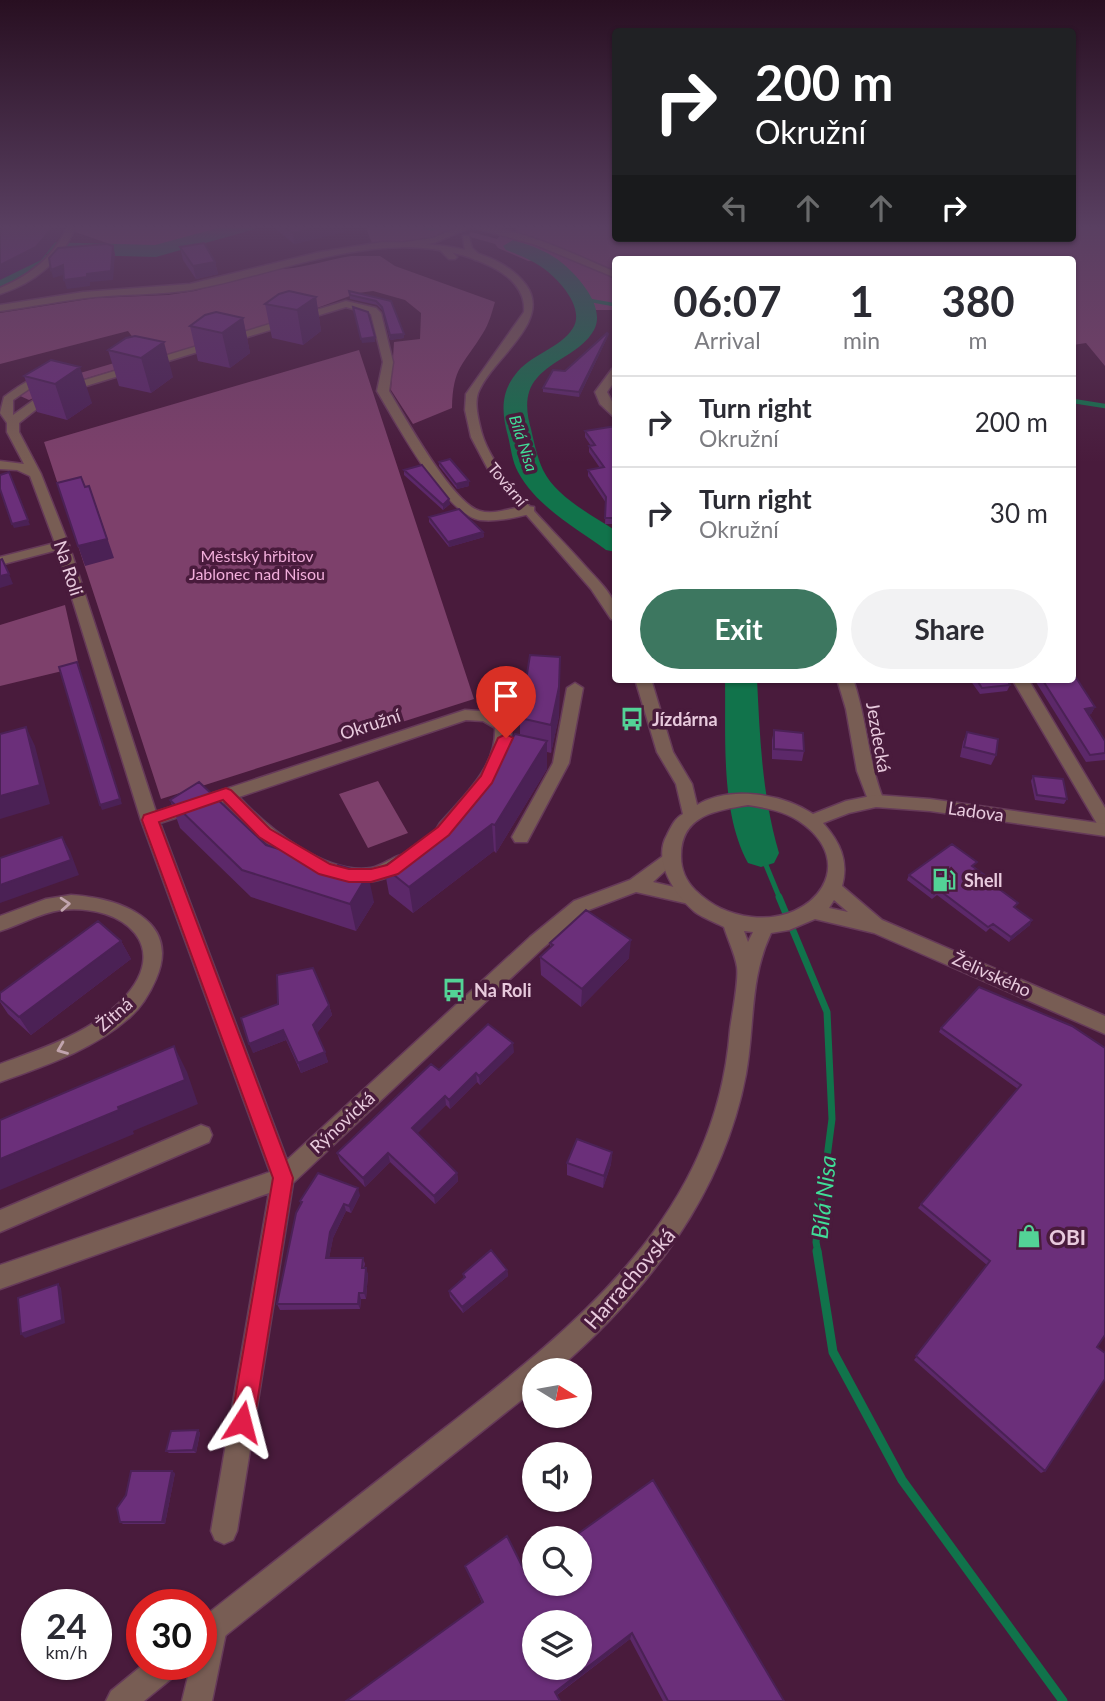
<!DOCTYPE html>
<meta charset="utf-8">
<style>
body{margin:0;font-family:Lato,sans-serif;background:#f2f2f3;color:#2b2b33;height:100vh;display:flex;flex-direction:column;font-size:26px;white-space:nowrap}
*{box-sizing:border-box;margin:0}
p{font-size:23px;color:#7c7c81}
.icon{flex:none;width:38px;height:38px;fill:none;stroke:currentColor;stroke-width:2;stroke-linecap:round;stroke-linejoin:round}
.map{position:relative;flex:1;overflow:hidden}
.sheet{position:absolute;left:612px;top:256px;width:464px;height:427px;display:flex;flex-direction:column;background:#fff;border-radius:7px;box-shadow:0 2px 5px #0004}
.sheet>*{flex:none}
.top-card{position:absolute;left:612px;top:28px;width:464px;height:214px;border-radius:7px;box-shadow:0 2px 5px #0004;background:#202124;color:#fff;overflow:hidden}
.needle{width:46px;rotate:101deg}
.controls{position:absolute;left:522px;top:1358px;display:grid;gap:14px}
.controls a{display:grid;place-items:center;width:70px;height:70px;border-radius:50%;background:#fff;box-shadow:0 2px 5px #0004;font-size:35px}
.speed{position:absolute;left:21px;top:1589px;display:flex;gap:14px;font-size:35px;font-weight:700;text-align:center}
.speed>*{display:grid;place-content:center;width:91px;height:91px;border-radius:50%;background:#fff;box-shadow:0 2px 5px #0004;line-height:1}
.speed small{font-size:18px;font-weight:400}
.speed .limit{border:10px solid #d22;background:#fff;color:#111}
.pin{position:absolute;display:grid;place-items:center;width:60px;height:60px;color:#fff;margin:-72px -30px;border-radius:50% 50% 50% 0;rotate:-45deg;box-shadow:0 0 7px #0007}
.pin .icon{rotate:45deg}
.me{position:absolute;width:77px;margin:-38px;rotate:9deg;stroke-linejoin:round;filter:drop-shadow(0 0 5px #0008)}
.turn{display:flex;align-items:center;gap:24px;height:147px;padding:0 28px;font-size:32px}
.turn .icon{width:91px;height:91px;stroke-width:2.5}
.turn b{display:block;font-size:49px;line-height:60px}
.lanes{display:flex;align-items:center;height:66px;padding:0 28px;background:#0003;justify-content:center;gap:35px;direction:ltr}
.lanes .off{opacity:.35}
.eta{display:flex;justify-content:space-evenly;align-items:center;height:119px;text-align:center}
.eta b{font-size:42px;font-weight:700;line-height:49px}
.button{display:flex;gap:14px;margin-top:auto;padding:14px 28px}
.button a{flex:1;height:80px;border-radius:42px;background:#3d7760;color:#fff;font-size:28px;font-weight:700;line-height:80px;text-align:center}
.button a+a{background:#f2f2f3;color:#2b2b33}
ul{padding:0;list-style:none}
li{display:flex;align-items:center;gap:21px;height:91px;padding:0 28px;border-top:2px solid #e1e1e2}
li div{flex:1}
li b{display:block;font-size:26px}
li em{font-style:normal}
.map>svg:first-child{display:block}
.green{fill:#7d406b}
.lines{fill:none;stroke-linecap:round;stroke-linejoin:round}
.stream-far4{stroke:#11734b;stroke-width:3.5}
.stream-far3{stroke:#11734b;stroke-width:4.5}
.stream-far2{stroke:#11734b;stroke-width:5}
.stream-far1{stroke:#11734b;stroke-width:7}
.stream{stroke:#11734b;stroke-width:9}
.river{fill:#11734b;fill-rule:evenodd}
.minor-casing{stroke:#663a59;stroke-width:3}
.tertiary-casing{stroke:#663a59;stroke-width:3}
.minor{fill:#785d54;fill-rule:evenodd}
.tertiary{fill:#785d54;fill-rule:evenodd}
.wall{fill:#5c2869}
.shaded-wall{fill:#4b2155}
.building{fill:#6b2f7a;stroke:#4b2155;stroke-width:2;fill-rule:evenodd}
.oneway{stroke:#c1a4ad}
.route{fill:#e11d48;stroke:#92132f;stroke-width:2}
.labels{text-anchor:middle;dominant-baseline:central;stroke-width:7;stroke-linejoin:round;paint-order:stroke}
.far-water-label{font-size:16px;font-style:italic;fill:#40de98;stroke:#491b3c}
.far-street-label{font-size:16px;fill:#e8cadd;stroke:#491b3c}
.far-park-label{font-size:16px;fill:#f2aedb;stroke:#491b3c}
.street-label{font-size:18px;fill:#e8cadd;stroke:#491b3c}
.poi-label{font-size:18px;font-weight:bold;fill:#e8cadd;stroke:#491b3c;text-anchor:start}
.near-poi-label{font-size:21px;font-weight:bold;fill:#e8cadd;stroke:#491b3c;text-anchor:start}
.near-street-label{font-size:21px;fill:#e8cadd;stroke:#491b3c}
.near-water-label{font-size:23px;font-style:italic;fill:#40de98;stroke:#491b3c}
</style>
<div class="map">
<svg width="1105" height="1701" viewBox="0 0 1105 1701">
<rect width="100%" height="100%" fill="#491b3c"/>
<!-- green -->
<path class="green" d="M77,225H236L155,249H104L107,243L75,232Z
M365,225H464C435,243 405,242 372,243Z
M511,225H616V238H1073V225H1105V366L1086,343L1073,345V259H616V270L568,257L599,269L616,281V310H594L586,295L555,262L528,261L498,248L495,244L467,236L471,232L497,239L506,229L510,232L518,230Z
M351,256H380L395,266L495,302C492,312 489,324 483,333C463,366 453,366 452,408L413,424L391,390L394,342L420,339L421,313L405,300L373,291L358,293L295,316L57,387L29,400L18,395L29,388L145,354L128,331L0,364V313L95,298L168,295L195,291L272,269C293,271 327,260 351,256Z
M359,350L474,699L161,799L44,442Z
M65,605L79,667L0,686V625Z
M378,781L408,833L368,848L339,794Z"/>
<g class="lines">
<!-- stream-far4 -->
<path class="stream-far4" d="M582,299L616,305"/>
<!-- stream-far3 -->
<path class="stream-far3" d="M1073,401L1105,406"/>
<!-- stream-far2 -->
<path class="stream-far2" d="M761,853L780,899"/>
<!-- stream-far1 -->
<path class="stream-far1" d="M779,897L827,1012L832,1119L816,1242L818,1253"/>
<!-- stream -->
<path class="stream" d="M817,1251L833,1352L902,1480L1063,1701"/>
<!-- river -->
<path class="river" d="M25,225H39L44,242L155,245L229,225H257L255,229L156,257L46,254L48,262L33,278L0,289V276L19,270L28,261L23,228Z
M422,225H442L433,231L424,229Z
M513,240C528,244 544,250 557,259C575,272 607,306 594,330C581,353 553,359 537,378C524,392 526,412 531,429C534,442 537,457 543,470C556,497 592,515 616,531V552L606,550C575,527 537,507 518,472C512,461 511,448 508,436C502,414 500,394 515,375C530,354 560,349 573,328C586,307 556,276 540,266C530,259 518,255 506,250L503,246Z
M725,679H757C760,739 762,795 779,853L774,863L761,867L748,863C720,812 726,735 725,679Z"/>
<!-- minor casing -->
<g class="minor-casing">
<path id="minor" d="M68,225H76C63,260 35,283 0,294V288C31,275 55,256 68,225Z
M463,225C516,225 568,252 616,272V278L536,245L471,227L434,243L408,247L392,244L433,238Z
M463,236H469L472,248L481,256V260H475L465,251Z
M441,247H447L457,257L455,259H449L439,249Z
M346,301L376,308L381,313L393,362L389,391C405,417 452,503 480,511C498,516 517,504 534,507V513C517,517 498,522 480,520C444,514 396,422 377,391L383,362L371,314L346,307L53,396L19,423V432L41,474L69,545L156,812L465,710L492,712L511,726C511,735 512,744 508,753C503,770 465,826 450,833C446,835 445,834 440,833L437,828L440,823C463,797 497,767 495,728L483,721L466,720L239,797C268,828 325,875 371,868C385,866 397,851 411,855L414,860L411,865C397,874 383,881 366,882C316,887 255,837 224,802L160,823L287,1160L530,937L574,901L630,880L670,851L676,853L679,858L653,882L695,892L698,897L695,902L689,904L636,892L586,911L544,947L293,1183L237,1531L233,1540L224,1544L215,1540L211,1531L269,1193L0,1289V1265L270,1172L141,820L57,550L0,565V557L55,543L30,476L17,470L0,469V461L24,464L7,432V423L0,413L4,397C16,388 41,369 55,378L29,389L13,400V415L45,392Z
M616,368V379L607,392L616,409V419L600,404L595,392L612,369Z
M837,679H853C867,719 868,762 884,801L882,805H870L857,771L846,709Z
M1012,679H1028L1105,808V829L1099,827Z
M575,683L583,688L569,763L527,842H515L512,837L553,763L567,688Z
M71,895C118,898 182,919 156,979C150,993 141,1008 129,1018C93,1050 44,1066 0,1082V1064C41,1049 87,1034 119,1003C176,948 124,903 61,910C39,913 20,925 0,931V916L46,899Z
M201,1125L209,1128L212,1135L209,1142L0,1232V1210Z
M213,1614L223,1618L227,1628L212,1701H182L191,1664H201V1622L203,1618Z"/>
</g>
<!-- tertiary casing -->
<g class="tertiary-casing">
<path id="tertiary" d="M383,242C429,243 496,245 526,285C553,322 491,359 478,393C474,405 479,422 482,434C495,478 556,532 586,567C596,578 610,591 615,605C617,609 616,616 616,620L611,619L591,589L490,473L471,437L465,410L466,394L524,312C526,291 510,276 492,267C395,218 288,273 191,290C159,295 127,294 95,297C63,300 32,307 0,311V305L83,292L190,284L320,252Z
M635,679H651L673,752L692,784L697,805C729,785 783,794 813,814L846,801L876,795L930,799L1105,824V836L930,811L876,807L849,813L823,823C840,842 849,861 842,886L882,920L1105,1016V1034L874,933L815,919L789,930L771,933C749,980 755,1024 746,1074C723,1195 648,1291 557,1370H534V1390L211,1647L201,1651V1619C276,1560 352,1501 427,1442C567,1332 715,1224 730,1030C732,1014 739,981 737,967C735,954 728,940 724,927C715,922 703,918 695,912C675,895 652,861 667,835C671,827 675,818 683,814L676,784L657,752ZM748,805C766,808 784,811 799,821C861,863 814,924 752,917C728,914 712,906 695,890C686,881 681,869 681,857C680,815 715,811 748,805ZM834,900L848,912L829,908ZM744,931L753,932L748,942Z
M144,1664H181L177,1674L144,1701H106L111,1691Z"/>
</g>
<!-- minor -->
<use href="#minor" class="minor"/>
<!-- tertiary -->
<use href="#tertiary" class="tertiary"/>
</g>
<!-- wall -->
<path class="wall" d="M271,225H343L344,232L294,244Z
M180,247L215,262L218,274L196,279L183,260Z
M349,291L391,301L404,334V338L390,340L383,311L377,305L350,299Z
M316,297L321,331L303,345L272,338L265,304Z
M243,318L250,353L230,368L198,361L190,326Z
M608,334L607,338L579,397L543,392V388L565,371Z
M135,336L173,377L151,393L119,386L108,350Z
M51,360L92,403L67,420L37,412L24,376Z
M616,426V524H605L606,503L588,476V470L600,468L589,452V446H591L585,437V431Z
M439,462L469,486L457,489L439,466Z
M404,470L450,504L443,510L404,475Z
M429,517L483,532L484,537L449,547L429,522Z
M560,657L559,716L551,753L547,752V769L496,853L494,851L413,913L389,894L384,867L469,805L520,736V718Z
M948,679H1007L1010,685L1007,691L980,694L970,680L949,681Z
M1034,679H1073L1095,707L1091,714L1088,715L1105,741V760L1086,762Z
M774,730L804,751L802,761L772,759V740Z
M967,732L996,755L991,765L960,757L963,742Z
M1033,776L1067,799L1064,804L1035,800L1031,781Z
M170,800L266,845L337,867L374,902L356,931L251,897L180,828Z
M974,867L1016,908L1030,925L1009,942L990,928L986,932L937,895L932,899L907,880L909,875L975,867Z
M121,941L131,959L31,1035L8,1014L0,1002V993Z
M550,943L629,958L581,1007L541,975L540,957L550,948Z
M278,1004L329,1005L332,1015L317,1033L328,1062L301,1073L286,1040L253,1053Z
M1072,1026L1097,1347L1045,1471L1041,1473L914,1360L987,1265L918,1208L1018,1089L939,1032L941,1028Z
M514,1052L480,1085L477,1082L450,1109L446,1105L417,1133L457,1173L458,1181L435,1204L390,1162L365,1187L340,1161L337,1153L439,1070Z
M612,1152L611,1164L603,1188L567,1175V1163Z
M360,1195L351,1213L346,1211L333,1238L329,1258H363L365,1264L364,1268L368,1274L366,1299H361L360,1309L280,1310L277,1304L301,1204L300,1201Z
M507,1270L508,1276L463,1313L450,1297L449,1291L464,1278L463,1274Z
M198,1430L200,1433L196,1453H169L166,1451Z
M175,1473L165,1524H123L120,1522Z
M465,1566L525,1572L784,1701H663L630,1639L557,1695L482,1603Z"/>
<!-- shaded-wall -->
<path class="shaded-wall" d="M55,225H64L60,236L41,260L0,280V265Z
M330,225H343L344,232L294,244L293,233Z
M113,246L115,254L113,280L90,282V286L67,289L64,280L87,274Z
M215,262L218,274L196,279L193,266Z
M63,265L66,274L53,278L51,270Z
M316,297L321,331L303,345L297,310Z
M243,318L250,353L230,368L222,333Z
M404,334V338L390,340V335Z
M608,334L607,338L579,397V392Z
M375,337V342L362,343L361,339Z
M164,342L173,377L151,393L141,358Z
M80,367L92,403L67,420L55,384Z
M469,481V486L457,489L456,484Z
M449,499L450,504L443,510V505Z
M96,505L114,558L85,566L78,546Z
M28,520L30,525L14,528L12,524Z
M483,532L484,537L449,547L448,542Z
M9,574L13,584L0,588V576Z
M560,657L559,716L551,753V725Z
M79,667L122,804L102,810L100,805Z
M1095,707L1091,714L1081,716L1085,709Z
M26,727L35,746L50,804L0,819V796Z
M547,741V769L496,853L495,825Z
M492,824L494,851L413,913L409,887Z
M62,837L70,851L79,875L0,903V885Z
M368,874L374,902L356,931L350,904Z
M1032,920L1030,925L1009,942L1011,937Z
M631,940L629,958L581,1007L582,989Z
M121,941L131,959L31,1035L19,1017Z
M329,1005L332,1015L316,1034L313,1025Z
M283,1030L286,1040L253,1053L249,1044Z
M513,1043L514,1052L480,1085L479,1076Z
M174,1046L187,1072L198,1104L133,1131L134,1134L0,1190V1159L118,1107Z
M325,1052L328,1062L301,1073L298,1063Z
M476,1073L477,1082L450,1109L449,1100Z
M445,1096L446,1105L414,1137L412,1128Z
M612,1152L611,1164L603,1188L604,1176Z
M388,1153L390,1162L365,1187L363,1178Z
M457,1173L458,1181L435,1204L434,1196Z
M358,1188L360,1195L351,1213L349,1206Z
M344,1204L346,1211L333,1238L328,1264L326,1258L330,1232Z
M366,1268L368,1274L366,1299L364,1293Z
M507,1270L508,1276L463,1313L462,1307Z
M58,1284L61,1288L65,1323L25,1338L21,1334Z
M359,1293L361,1299L360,1309L358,1304Z
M198,1430L200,1433L196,1453L193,1450Z
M172,1471L175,1473L165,1524L162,1522Z
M632,1633L630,1639L555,1696V1692Z"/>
<!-- building -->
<path class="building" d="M0,225H55L36,247L0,265V230L3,229H0Z
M282,225H330L293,233Z
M204,243L215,262L193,266L180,247Z
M107,244L113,246L111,271L87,274V277L64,280L63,265L51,270L49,258L58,248Z
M289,291L316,297L297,310L265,304L279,294Z
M349,291L391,301L404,334L390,335L382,307L376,301L350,295Z
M353,307L368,312L375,337L361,339Z
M216,312L243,318L222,333L190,326L205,315Z
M607,333L608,334L579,392L543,388L553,370L565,371Z
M135,336L164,342L141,358L108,350L126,338Z
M51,360L80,367L55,384L24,376Z
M616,426V518H605L606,497L588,470L604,467L589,446L595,445L585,431Z
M450,459L469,481L456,484L439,462Z
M422,465L449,499L443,505L404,470Z
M9,472L28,520L12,524L0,489V475Z
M81,477L85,487L89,486L107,539L78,546L57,483Z
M459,509L483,532L448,542L429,517Z
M2,559L9,574L0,576V560Z
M530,655L560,657L559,687L551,725L520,718Z
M77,662L120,799L100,805L59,667Z
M1073,673L1095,707L1085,709L1105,741V753L1090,755L1042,679H1073Z
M976,679H1007L1010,685L982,688Z
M26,727L40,785L0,796V734Z
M774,730L803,733L804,751L774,749Z
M967,732L998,739L996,755L964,747Z
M515,734L547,741L495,825L492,824L409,887L384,867L469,805Z
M1033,776L1063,779L1067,799L1037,795Z
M199,782L266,845L337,867L338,865L368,874L350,904L242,870L170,800Z
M62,837L71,860L0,885V858Z
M952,844L977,862L972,866L993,881L991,883L1018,903L1014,907L1032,920L1011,937L993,924L988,927L939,890L934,894L909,875Z
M586,910L631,940L582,989L540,957L553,945L550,943Z
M98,921L121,941L19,1017L0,1000V993Z
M313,968L329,1005L313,1025L325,1052L298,1063L283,1030L249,1044L241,1018L278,1004L277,975Z
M979,987L1072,1026L1105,1048V1335L1097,1347L1105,1353V1379L1045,1471L916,1356L990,1261L921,1204L1021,1085L941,1028Z
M488,1024L513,1043L479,1076L476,1073L449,1100L445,1096L412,1128L457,1173L434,1196L388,1153L363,1178L337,1153L431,1064L439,1070Z
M174,1046L185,1080L118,1107L119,1110L0,1159V1120Z
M577,1139L612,1152L604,1176L567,1163Z
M318,1173L358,1188L349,1206L344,1204L330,1232L326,1258H363L362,1268H366L364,1293H359L358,1304H277L296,1213L302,1202L300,1201Z
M491,1250L507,1270L462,1307L449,1291L465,1277L463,1274Z
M58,1284L62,1320L21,1334L18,1298Z
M198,1430L193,1450L166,1451L171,1431Z
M131,1471H172L162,1522H120L117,1508L126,1495Z
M653,1480L784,1701H668L632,1633L555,1692L560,1701H346L483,1602L465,1566L507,1536L525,1572L534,1566V1584H579V1538H572ZM534,1622H579V1668H534Z"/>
<!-- one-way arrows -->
<defs><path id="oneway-chevron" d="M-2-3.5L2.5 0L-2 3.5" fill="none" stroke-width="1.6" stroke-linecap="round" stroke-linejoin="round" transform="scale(1.75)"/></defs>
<g class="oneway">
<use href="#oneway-chevron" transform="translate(65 904) rotate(-4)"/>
<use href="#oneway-chevron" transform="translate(62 1049) rotate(158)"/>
</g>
<!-- sky -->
<linearGradient id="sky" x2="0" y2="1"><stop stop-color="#280f21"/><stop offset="0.49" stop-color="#593f61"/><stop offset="1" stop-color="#593f61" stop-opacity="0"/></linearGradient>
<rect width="1105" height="463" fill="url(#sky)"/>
<!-- route -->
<path class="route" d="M506,734L513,738L492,783L449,835L398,874L371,882H349L319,874L259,837L223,800L159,822L293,1178L254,1422L251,1430L242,1434L234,1430L231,1422L273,1178L142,820L144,815L226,788L231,790L270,829L330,864L349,869H371L387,865L438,827L481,776L498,738Z"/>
<!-- icons -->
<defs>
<g id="bus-bare" transform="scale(1.89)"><path d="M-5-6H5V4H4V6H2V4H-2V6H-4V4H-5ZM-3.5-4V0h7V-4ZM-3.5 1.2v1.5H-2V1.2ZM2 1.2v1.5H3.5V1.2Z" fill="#53d396" stroke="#491b3c" stroke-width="2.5" paint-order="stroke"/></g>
<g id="fuel-bare" transform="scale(1.89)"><path d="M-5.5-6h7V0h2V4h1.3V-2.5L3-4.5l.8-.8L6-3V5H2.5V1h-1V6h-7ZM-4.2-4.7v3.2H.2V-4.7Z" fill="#53d396" stroke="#491b3c" stroke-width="2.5" paint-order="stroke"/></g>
<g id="shop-bare" transform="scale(1.89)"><path d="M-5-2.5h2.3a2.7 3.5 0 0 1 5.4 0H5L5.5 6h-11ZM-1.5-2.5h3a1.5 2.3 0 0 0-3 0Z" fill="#53d396" stroke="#491b3c" stroke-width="2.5" paint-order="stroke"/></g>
</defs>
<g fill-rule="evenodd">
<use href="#bus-bare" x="632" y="719"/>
<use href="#fuel-bare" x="944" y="880"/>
<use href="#bus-bare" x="454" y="990"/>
<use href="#shop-bare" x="1029" y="1236"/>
</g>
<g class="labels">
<!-- far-water labels -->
<g class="far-water-label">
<text transform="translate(524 443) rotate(72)">Bílá Nisa</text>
</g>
<!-- far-street labels -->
<g class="far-street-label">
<text transform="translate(508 484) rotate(50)">Tovární</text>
</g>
<!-- far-park labels -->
<g class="far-park-label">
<text x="257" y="555">Městský hřbitov<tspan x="257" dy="18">Jablonec nad Nisou</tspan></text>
</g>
<!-- street labels -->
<g class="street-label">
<text transform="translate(69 568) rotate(72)">Na Roli</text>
<text transform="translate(370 724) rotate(-18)">Okružní</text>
<text transform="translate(879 737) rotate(80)">Jezdecká</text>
<text transform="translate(976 811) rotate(8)">Ladova</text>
<text transform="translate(992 974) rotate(24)">Želivského</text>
<text transform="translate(114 1014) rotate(-41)">Žitná</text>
<text transform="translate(342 1122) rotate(-43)">Rýnovická</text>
</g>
<!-- poi labels -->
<g class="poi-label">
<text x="652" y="719">Jízdárna</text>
<text x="964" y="880">Shell</text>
<text x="474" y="990">Na Roli</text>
</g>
<!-- near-poi labels -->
<g class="near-poi-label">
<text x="1049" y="1236">OBI</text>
</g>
<!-- near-street labels -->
<g class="near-street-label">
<text transform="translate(629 1278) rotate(-49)">Harrachovská</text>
</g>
<!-- near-water labels -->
<g class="near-water-label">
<text transform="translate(823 1197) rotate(-84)">Bílá Nisa</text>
</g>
</g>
</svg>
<div class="controls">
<a><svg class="needle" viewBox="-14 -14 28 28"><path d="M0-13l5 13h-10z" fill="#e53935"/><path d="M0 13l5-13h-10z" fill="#7c7c81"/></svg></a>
<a><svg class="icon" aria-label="sound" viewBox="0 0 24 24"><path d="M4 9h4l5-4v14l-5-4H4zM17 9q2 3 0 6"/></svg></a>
<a><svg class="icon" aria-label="search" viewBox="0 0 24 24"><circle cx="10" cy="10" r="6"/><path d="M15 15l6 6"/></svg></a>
<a><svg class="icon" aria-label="layers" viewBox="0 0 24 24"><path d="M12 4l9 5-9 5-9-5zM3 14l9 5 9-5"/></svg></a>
</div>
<div class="speed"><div>24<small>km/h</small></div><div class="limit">30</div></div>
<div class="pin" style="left:506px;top:738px;background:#d93025"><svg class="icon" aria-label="arrive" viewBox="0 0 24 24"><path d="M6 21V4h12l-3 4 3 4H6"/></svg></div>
<svg class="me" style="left:242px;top:1422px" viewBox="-20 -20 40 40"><path d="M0-17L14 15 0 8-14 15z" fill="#e11d48" stroke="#fff" stroke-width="4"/></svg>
<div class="top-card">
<div class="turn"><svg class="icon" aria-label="right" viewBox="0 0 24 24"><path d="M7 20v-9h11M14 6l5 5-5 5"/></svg><div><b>200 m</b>Okružní</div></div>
<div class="lanes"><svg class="icon off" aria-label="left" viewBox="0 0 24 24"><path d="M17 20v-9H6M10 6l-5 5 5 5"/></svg><svg class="icon off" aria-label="ahead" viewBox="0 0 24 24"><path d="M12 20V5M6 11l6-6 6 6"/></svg><svg class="icon off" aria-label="ahead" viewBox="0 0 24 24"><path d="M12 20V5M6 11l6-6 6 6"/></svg><svg class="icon" aria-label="right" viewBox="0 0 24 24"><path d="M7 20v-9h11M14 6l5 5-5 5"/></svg></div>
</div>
<section class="sheet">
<div class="eta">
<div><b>06:07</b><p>Arrival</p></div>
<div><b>1</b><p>min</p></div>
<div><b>380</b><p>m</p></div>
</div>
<ul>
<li><svg class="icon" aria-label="right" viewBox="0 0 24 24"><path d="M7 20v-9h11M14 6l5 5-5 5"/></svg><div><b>Turn right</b><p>Okružní</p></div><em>200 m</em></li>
<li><svg class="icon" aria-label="right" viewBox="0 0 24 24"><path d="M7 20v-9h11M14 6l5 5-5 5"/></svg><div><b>Turn right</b><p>Okružní</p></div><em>30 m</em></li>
</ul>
<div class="button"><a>Exit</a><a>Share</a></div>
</section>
</div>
